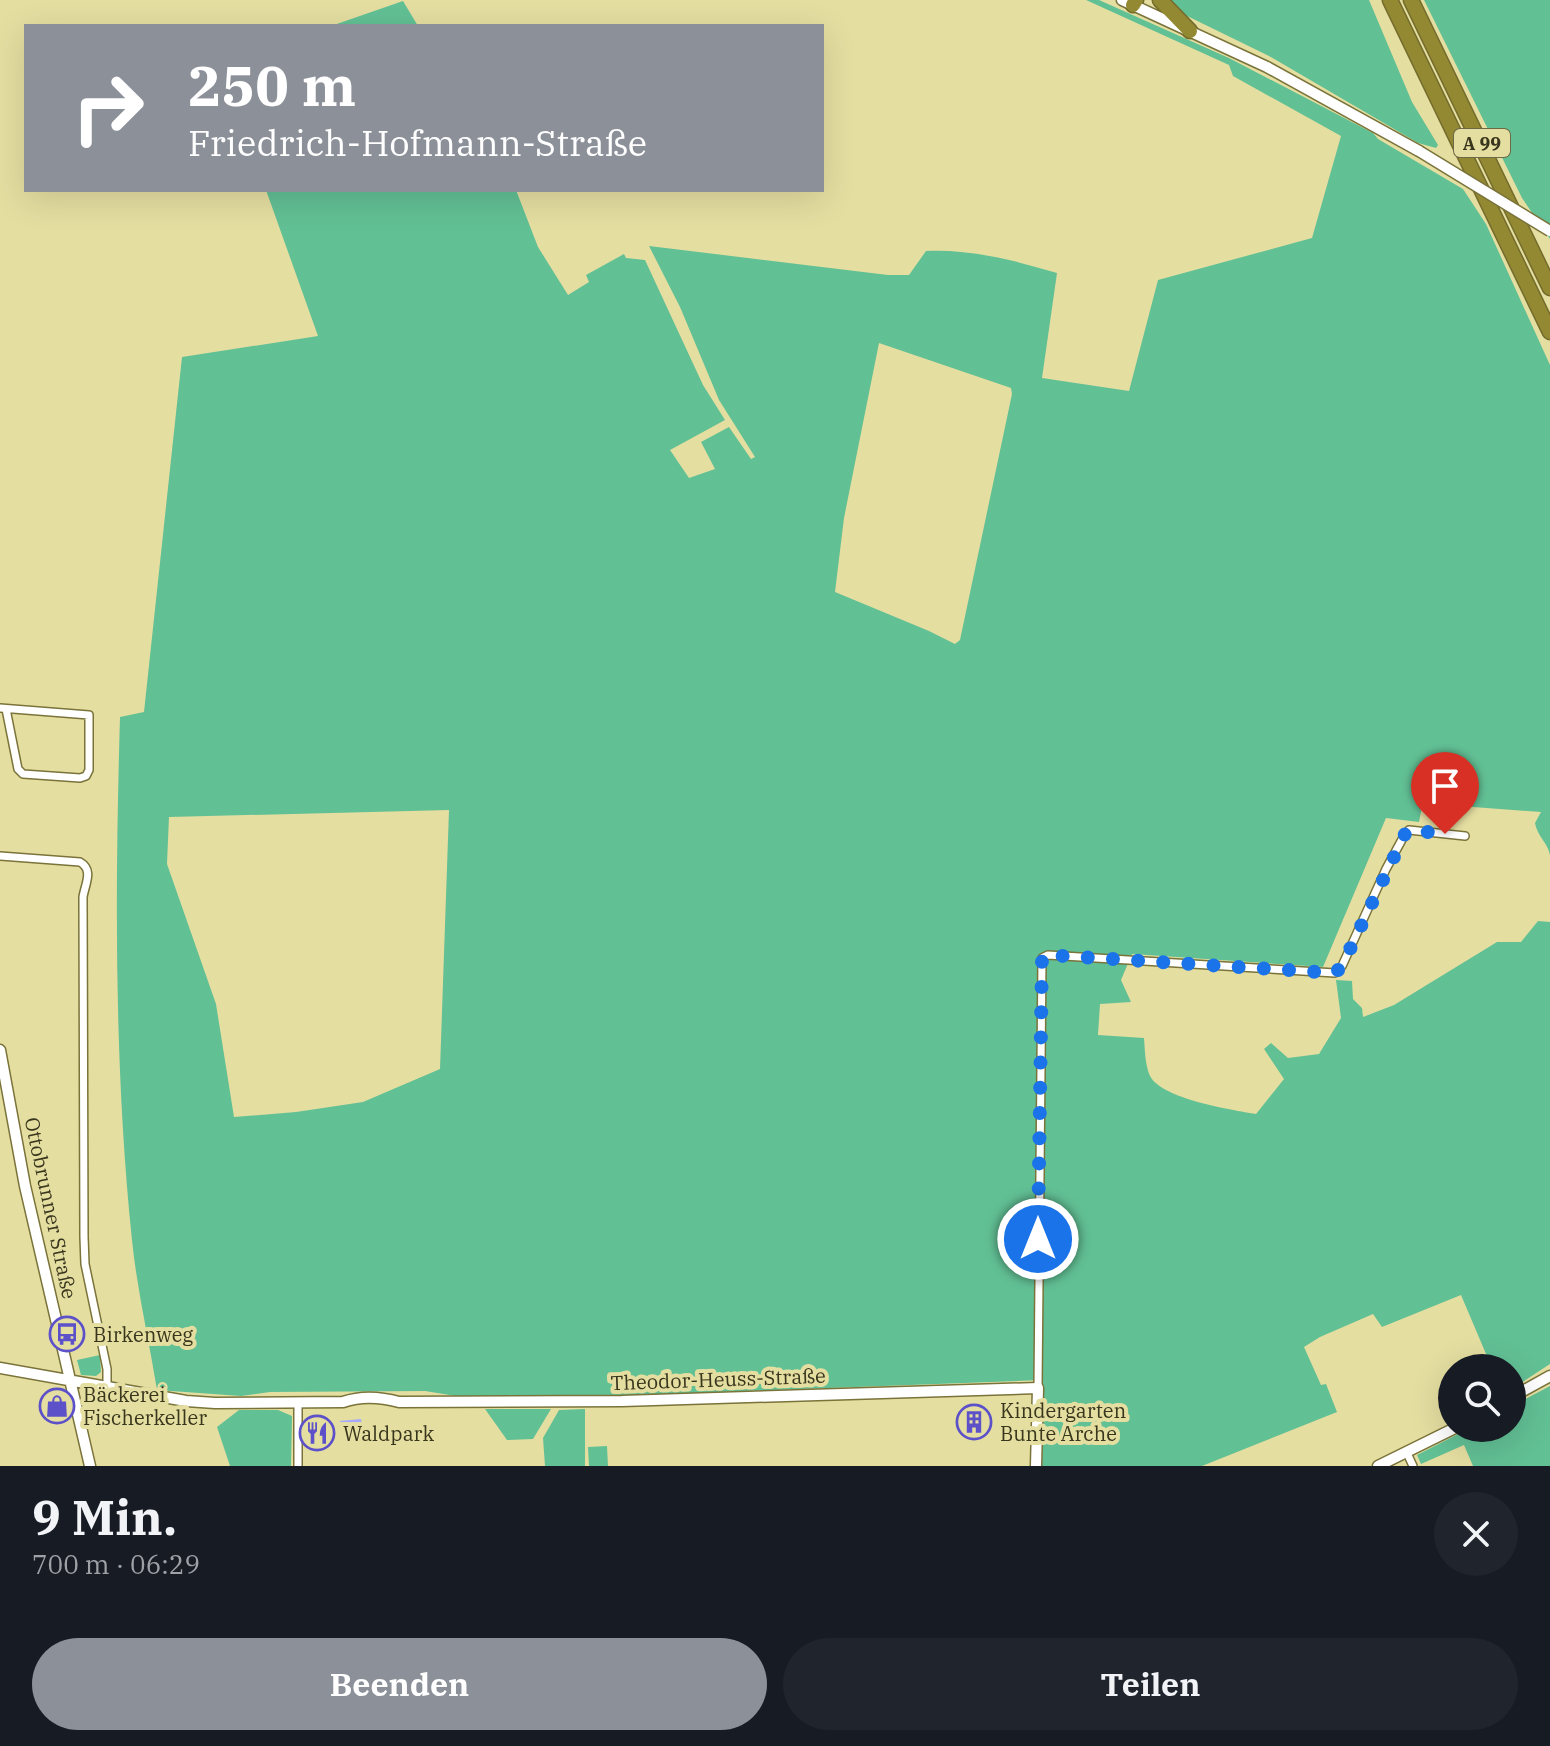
<!DOCTYPE html>
<html lang="de">
<meta charset="utf-8">
<style>
body{margin:0;font-family:"IBM Plex Serif",serif;background:#20242c;color:#f1f3f6;height:100vh;display:flex;flex-direction:column;font-size:30px;white-space:nowrap}
*{box-sizing:border-box;margin:0}
p{font-size:26px;color:#9ea1a6}
.icon{flex:none;width:44px;height:44px;fill:none;stroke:currentColor;stroke-width:2;stroke-linecap:round;stroke-linejoin:round}
.map{position:relative;height:1466px;overflow:hidden}
.panel{display:flex;flex-direction:column;background:#171b24;flex:1}
.panel>*{flex:none}
.banner{position:absolute;left:24px;top:24px;width:800px;height:168px;border-radius:0px;box-shadow:0 8px 32px #0002;background:#8c9099;color:#fff;overflow:hidden}
.fabs{position:absolute;left:1438px;top:1354px;display:grid;gap:16px}
.fabs a{display:grid;place-items:center;width:88px;height:88px;border-radius:50%;background:#171b24;box-shadow:0 8px 32px #0002;font-size:40px}
.pin{position:absolute;display:grid;place-items:center;width:68px;height:68px;color:#fff;margin:-82px -34px;border-radius:50% 50% 50% 0;rotate:-45deg;box-shadow:0 0 8px #0007}
.pin .icon{rotate:45deg}
.me{position:absolute;width:88px;margin:-44px;rotate:0deg;stroke-linejoin:round;filter:drop-shadow(0 0 6px #0008)}
.turn{display:flex;align-items:center;gap:28px;height:168px;padding:0 32px;font-size:36px}
.turn .icon{width:104px;height:104px;stroke-width:2.5}
.turn b{display:block;font-size:56px;line-height:68px}
.round{display:grid;place-items:center;flex:none;width:84px;height:84px;border-radius:42px;background:#20242c}
.head{display:flex;align-items:center;justify-content:space-between;height:136px;padding:0 32px}
h1{font-size:48px;font-weight:800;line-height:60px}
.primary-button{display:flex;gap:16px;margin-top:auto;padding:16px 32px}
.primary-button a{flex:1;height:92px;border-radius:48px;background:#8c9099;color:#fff;font-size:32px;font-weight:800;line-height:92px;text-align:center}
.primary-button a+a{background:#20242c;color:#f1f3f6}
.map>svg:first-child{display:block}
.green{fill:#62c095;fill-rule:evenodd}
.water{fill:#a8a9fd}
.lines{fill:none;stroke-linecap:round;stroke-linejoin:round}
.street-casing{stroke:#7a733a;stroke-width:10}
.secondary-casing{stroke:#7a733a;stroke-width:13}
.highway-casing{stroke:#746c2c;stroke-width:17}
.street{stroke:#fff;stroke-width:7}
.secondary{stroke:#fff;stroke-width:10}
.highway{stroke:#948933;stroke-width:14}
.secondary-bridge-casing{stroke:#7a733a;stroke-width:13;stroke-linecap:butt}
.secondary-bridge{stroke:#fff;stroke-width:10}
.route{stroke:#1a73e8;stroke-width:14;stroke-dasharray:0 25.2}
.labels{text-anchor:middle;dominant-baseline:central;stroke-width:8;stroke-linejoin:round;paint-order:stroke}
.shield{fill:#e5dea1;stroke:#6d6845;stroke-width:2}
.shield-label{font-size:18px;font-weight:bold;fill:#39361e}
.street-label{font-size:20px;fill:#39361e;stroke:#e5dea1}
.poi-label{font-size:20px;fill:#39361e;stroke:#e5dea1;text-anchor:start}
</style>
<div class="map">
<svg width="1550" height="1466" viewBox="0 0 1550 1466">
<rect width="100%" height="100%" fill="#e5dea1"/>
<!-- green -->
<path class="green" d="M1086,0H1099L1229,58L1373,133L1378,139L1463,189L1486,224L1550,365V855C1548,843 1537,836 1535,823L1541,812L1460,806L1451,785L1434,774L1417,788L1424,796L1419,822L1386,818L1323,967L1132,954L1121,980L1131,1002L1100,1004L1098,1035L1144,1038C1145,1050 1145,1065 1150,1076C1162,1099 1232,1110 1256,1114L1284,1079L1264,1049L1271,1043L1288,1058L1319,1054L1341,1018L1336,980L1352,981L1353,999L1362,1008L1363,1017L1394,1005L1497,942H1521L1538,921L1550,922V1364L1512,1389V1368H1492L1461,1295L1382,1327L1373,1314L1320,1337L1304,1347L1321,1385L1326,1384L1337,1412L1202,1466H1042L1043,1380L583,1397L468,1398L425,1391L270,1392L241,1396L157,1390C149,1340 137,1290 132,1240C114,1067 115,890 120,717L144,712L182,357L318,336L266,190H516L538,247L568,295L589,282L586,275L624,254L626,258L645,260L703,385L725,420L670,450L689,478L715,469L701,442L729,427L751,459L755,457L719,400L680,307L649,246L888,275H909L926,251C970,249 1014,260 1057,273L1042,378L1129,391L1158,280L1312,238L1341,136L1233,76L1229,65ZM879,343L1011,388L1012,394L960,640L955,644L929,631L835,592L844,518ZM449,810L440,1069L363,1102L296,1112L234,1117L216,1004L167,864L169,817Z
M1166,0H1369L1412,102L1438,145L1436,148L1418,143L1269,56L1183,14Z
M1424,0H1550V239L1522,198Z
M403,1L418,26H331Z
M100,1355L101,1372L96,1376L81,1375L77,1360Z
M1550,1386V1466H1473L1464,1445L1421,1464L1417,1455L1470,1428H1512V1406Z
M485,1409H551L533,1439L507,1440Z
M585,1409V1466H545L543,1438L559,1410Z
M239,1410H278L292,1416L291,1466H230L217,1427Z
M607,1446L608,1466H589L588,1447Z"/>
<!-- water -->
<path class="water" d="M361,1419L364,1435L361,1440L352,1432L351,1427L339,1421Z"/>
<g class="lines">
<!-- street casing -->
<g class="street-casing">
<path id="street" d="M0,708L89,715V770L86,776L80,778L23,774L18,769L6,709
M0,856L80,862C94,870 85,884 83,897L84,1237L85,1264L107,1369V1387
M1038,1388L1042,958L1048,955L1335,973L1342,966L1386,869L1405,834L1409,830L1465,836
M1407,1453L1413,1466
M298,1466V1402"/>
</g>
<!-- secondary casing -->
<g class="secondary-casing">
<path id="secondary" d="M1122,0L1267,67L1419,151
M0,1050L25,1186L90,1466
M0,1368L186,1401L215,1403L343,1402C360,1396 381,1397 399,1402L622,1401L1038,1388L1036,1466
M1512,1397L1550,1376
M1378,1466L1455,1428"/>
</g>
<!-- highway casing -->
<g class="highway-casing">
<path id="highway" d="M1160,0L1190,31
M1390,0L1550,332
M1411,0L1550,288
M1133,5L1136,0"/>
</g>
<!-- street -->
<use href="#street" class="street"/>
<!-- secondary -->
<use href="#secondary" class="secondary"/>
<!-- highway -->
<use href="#highway" class="highway"/>
<!-- secondary-bridge casing -->
<g class="secondary-bridge-casing">
<path id="secondary-bridge" d="M1419,151L1550,231"/>
</g>
<!-- secondary-bridge -->
<use href="#secondary-bridge" class="secondary-bridge"/>
</g>
<g class="lines">
<!-- route -->
<path class="route" d="M1038,1239L1042,958L1048,955L1335,973L1342,966L1405,834L1409,830L1445,834"/>
</g>
<!-- icons -->
<defs>
<g id="bus-ring" transform="scale(1.8)"><circle r="9.5" fill="#e5dea1" stroke="#5c51c9" stroke-width="1.5"/><path d="M-5-6H5V4H4V6H2V4H-2V6H-4V4H-5ZM-3.5-4V0h7V-4ZM-3.5 1.2v1.5H-2V1.2ZM2 1.2v1.5H3.5V1.2Z" fill="#5c51c9"/></g>
<g id="shop-ring" transform="scale(1.8)"><circle r="9.5" fill="#e5dea1" stroke="#5c51c9" stroke-width="1.5"/><path d="M-5-2.5h2.3a2.7 3.5 0 0 1 5.4 0H5L5.5 6h-11ZM-1.5-2.5h3a1.5 2.3 0 0 0-3 0Z" fill="#5c51c9"/></g>
<g id="building-ring" transform="scale(1.8)"><circle r="9.5" fill="#e5dea1" stroke="#5c51c9" stroke-width="1.5"/><path d="M-4-6H4V6H1V3H-1V6H-4ZM-2.5-4.3h1.7v1.8h-1.7ZM.8-4.3h1.7v1.8H.8ZM-2.5-1h1.7V.8h-1.7ZM.8-1h1.7V.8H.8Z" fill="#5c51c9"/></g>
<g id="restaurant-ring" transform="scale(1.8)"><circle r="9.5" fill="#e5dea1" stroke="#5c51c9" stroke-width="1.5"/><path d="M-5-6h1v4h1v-4h1v4h1v-4h1v5L-1.5 .5V6h-2V.5L-5-1ZM5-6V6H3V1.5H1.5Q1.5-4 5-6Z" fill="#5c51c9"/></g>
</defs>
<g fill-rule="evenodd">
<use href="#bus-ring" x="67" y="1334"/>
<use href="#shop-ring" x="57" y="1406"/>
<use href="#building-ring" x="974" y="1422"/>
<use href="#restaurant-ring" x="317" y="1433"/>
</g>
<g class="labels">
<!-- shield labels -->
<rect class="shield" x="1454" y="129" width="56" height="28" rx="6"/>
<g class="shield-label">
<text x="1482" y="143">A 99</text>
</g>
<!-- street labels -->
<g class="street-label">
<text transform="translate(51 1208) rotate(78)">Ottobrunner Straße</text>
<text transform="translate(718 1379) rotate(-2)">Theodor-Heuss-Straße</text>
</g>
<!-- poi labels -->
<g class="poi-label">
<text x="93" y="1334">Birkenweg</text>
<text x="83" y="1394">Bäckerei<tspan x="83" dy="23">Fischerkeller</tspan></text>
<text x="1000" y="1410">Kindergarten<tspan x="1000" dy="23">Bunte Arche</tspan></text>
<text x="343" y="1433">Waldpark</text>
</g>
</g>
</svg>
<div class="fabs">
<a><svg class="icon" aria-label="search" viewBox="0 0 24 24"><circle cx="10" cy="10" r="6"/><path d="M15 15l6 6"/></svg></a>
</div>
<div class="pin" style="left:1445px;top:834px;background:#d93025"><svg class="icon" aria-label="arrive" viewBox="0 0 24 24"><path d="M6 21V4h12l-3 4 3 4H6"/></svg></div>
<svg class="me" style="left:1038px;top:1239px" viewBox="-20 -20 40 40"><circle r="17" fill="#1a73e8" stroke="#fff" stroke-width="3"/><path d="M0-11L8 9 0 5-8 9z" fill="#fff"/></svg>
<div class="banner">
<div class="turn"><svg class="icon" aria-label="right" viewBox="0 0 24 24"><path d="M7 20v-9h11M14 6l5 5-5 5"/></svg><div><b>250 m</b>Friedrich-Hofmann-Straße</div></div>
</div>
</div>
<section class="panel">
<div class="head"><div><h1>9 Min.</h1><p>700 m · 06:29</p></div><a class="round"><svg class="icon" aria-label="close" viewBox="0 0 24 24"><path d="M6 6l12 12M18 6L6 18"/></svg></a></div>
<div class="primary-button"><a>Beenden</a><a>Teilen</a></div>
</section>
